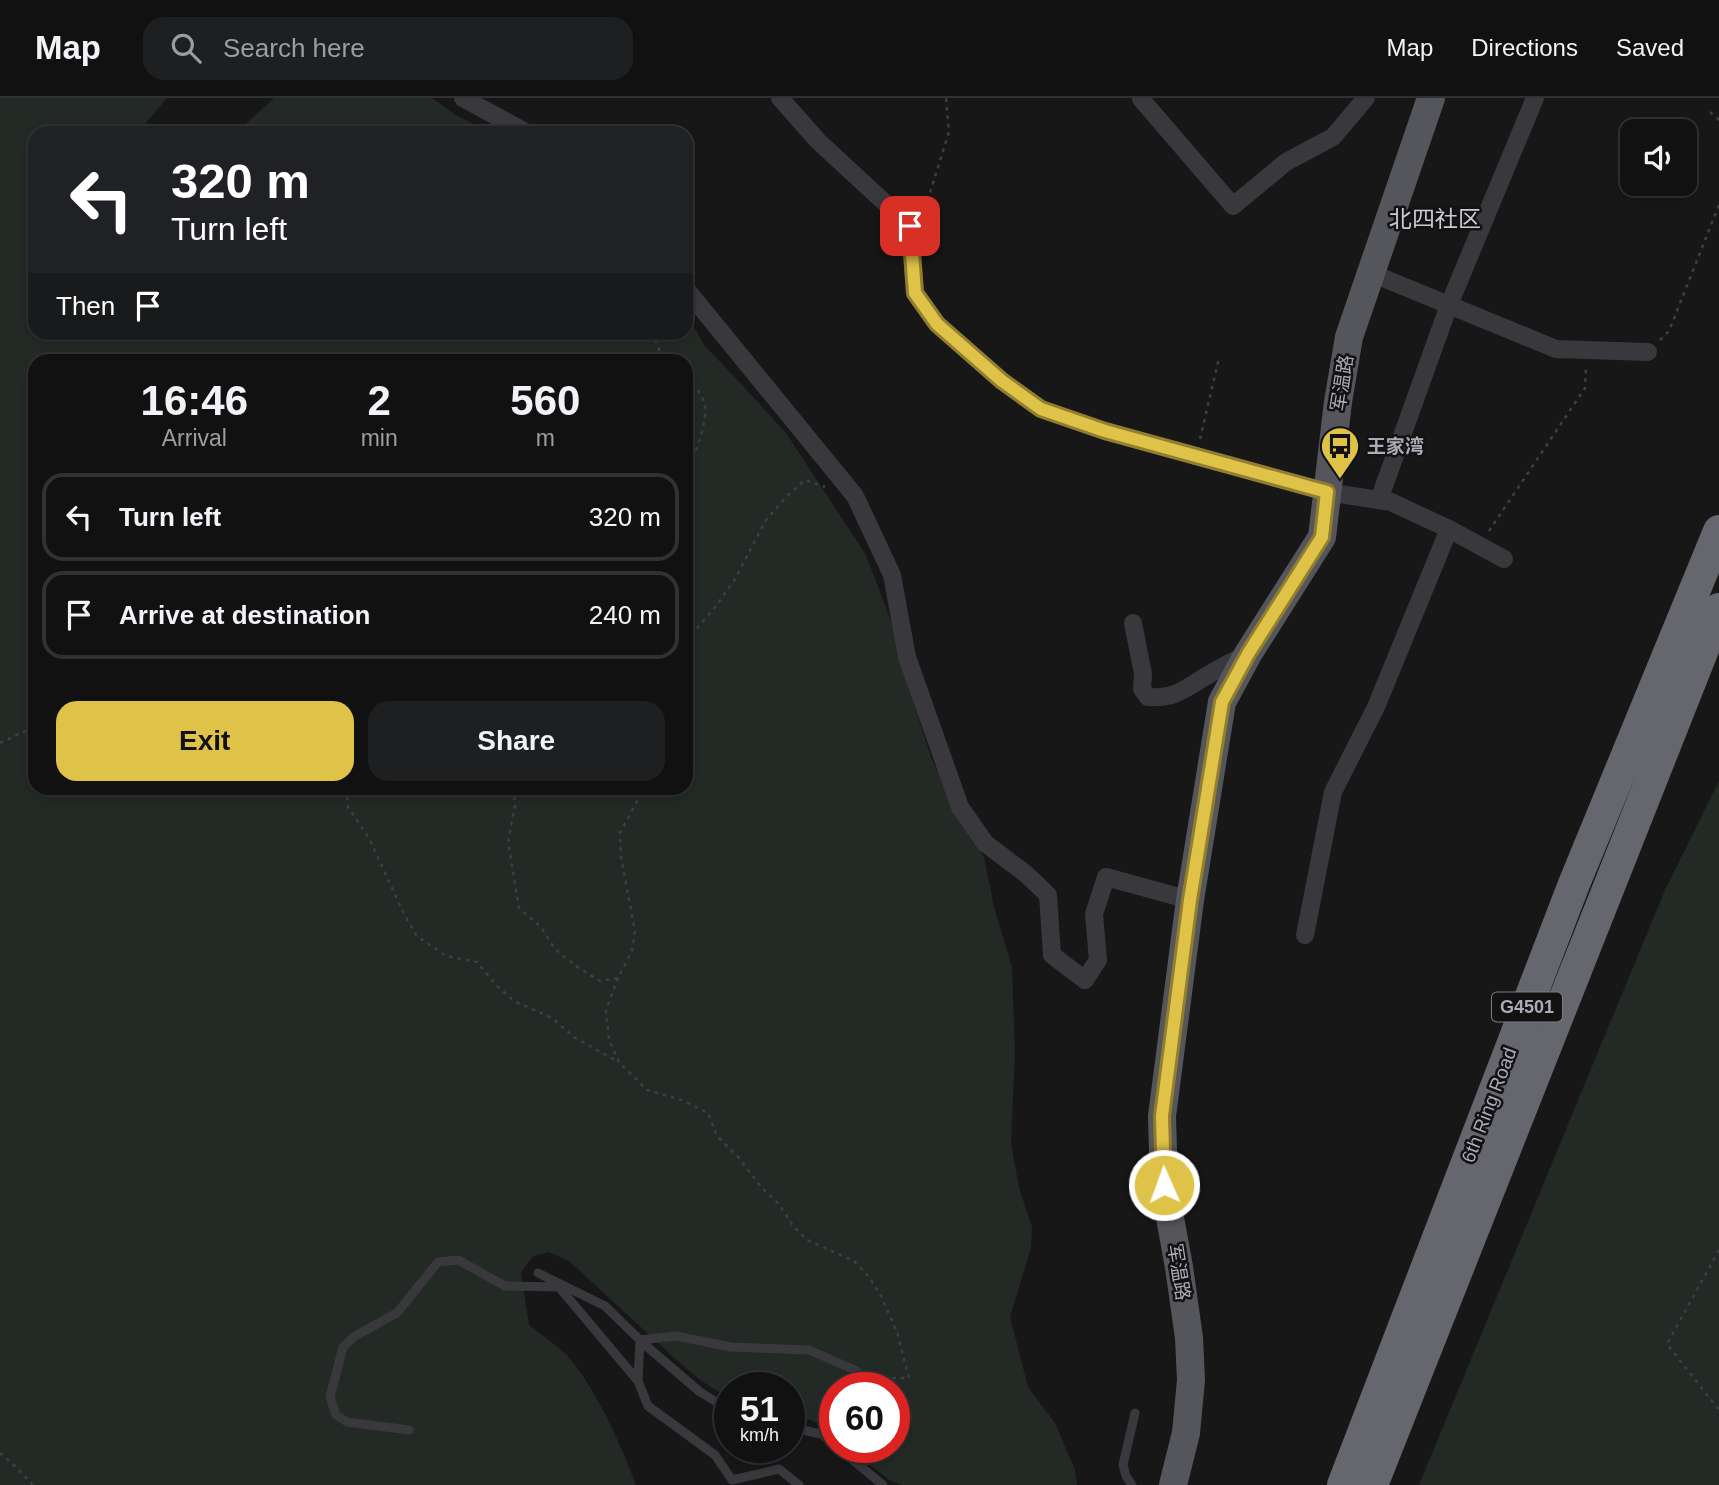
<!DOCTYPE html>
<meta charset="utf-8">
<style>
body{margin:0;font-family:Helvetica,"Noto Sans SC",sans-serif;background:#1e1f20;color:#f1f3f6;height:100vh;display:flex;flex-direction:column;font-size:26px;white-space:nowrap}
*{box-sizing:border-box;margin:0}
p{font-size:23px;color:#9c9d9f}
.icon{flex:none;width:38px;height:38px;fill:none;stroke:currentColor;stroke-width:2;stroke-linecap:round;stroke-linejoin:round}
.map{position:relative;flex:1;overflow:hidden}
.panel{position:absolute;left:28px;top:256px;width:665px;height:441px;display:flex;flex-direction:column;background:#111112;border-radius:21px;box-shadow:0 4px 10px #0003,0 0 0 2px #303132}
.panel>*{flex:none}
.guide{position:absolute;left:28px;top:28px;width:665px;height:214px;border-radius:21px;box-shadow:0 4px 10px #0003,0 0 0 2px #303132;background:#202124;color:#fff;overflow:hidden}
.tools{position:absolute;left:1620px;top:21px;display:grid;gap:14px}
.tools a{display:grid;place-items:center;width:77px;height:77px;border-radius:14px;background:#111112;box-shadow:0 4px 10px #0003,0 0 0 2px #303132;font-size:35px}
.speed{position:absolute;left:714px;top:1274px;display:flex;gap:14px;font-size:35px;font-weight:700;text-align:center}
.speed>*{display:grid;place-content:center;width:91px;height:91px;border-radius:50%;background:#111112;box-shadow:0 4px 10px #0003,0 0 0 2px #303132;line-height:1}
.speed small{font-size:18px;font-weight:400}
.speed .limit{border:10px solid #d22;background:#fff;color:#111}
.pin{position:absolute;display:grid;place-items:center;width:60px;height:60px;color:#fff;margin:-30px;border-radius:14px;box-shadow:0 4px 10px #0006}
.me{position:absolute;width:77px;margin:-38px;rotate:358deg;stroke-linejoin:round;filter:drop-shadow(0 0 5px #0008)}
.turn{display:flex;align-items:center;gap:24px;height:147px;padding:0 28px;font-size:32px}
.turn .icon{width:91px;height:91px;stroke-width:2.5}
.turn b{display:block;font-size:49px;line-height:60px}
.then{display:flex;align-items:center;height:66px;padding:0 28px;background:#0003;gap:14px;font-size:26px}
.eta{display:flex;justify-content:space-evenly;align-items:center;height:119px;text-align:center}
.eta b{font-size:42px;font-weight:800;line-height:49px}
.action{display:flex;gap:14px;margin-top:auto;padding:14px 28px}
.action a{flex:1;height:80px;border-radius:21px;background:#dfc248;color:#111;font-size:28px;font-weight:800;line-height:80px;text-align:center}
.action a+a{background:#1e1f20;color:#f1f3f6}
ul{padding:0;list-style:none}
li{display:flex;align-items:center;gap:21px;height:88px;margin:0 14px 10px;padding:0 14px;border:4px solid #303132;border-radius:21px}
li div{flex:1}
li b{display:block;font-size:26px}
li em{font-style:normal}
header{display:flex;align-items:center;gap:42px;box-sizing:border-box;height:98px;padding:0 35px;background:#111112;border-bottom:2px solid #303132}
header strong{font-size:33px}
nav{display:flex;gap:38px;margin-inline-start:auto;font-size:24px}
.search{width:490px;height:63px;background:#1e1f20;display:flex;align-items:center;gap:18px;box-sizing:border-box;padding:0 24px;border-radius:21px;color:#9c9d9f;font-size:26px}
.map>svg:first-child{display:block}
.green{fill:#232a25;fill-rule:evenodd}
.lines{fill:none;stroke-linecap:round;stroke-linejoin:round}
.path{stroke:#3e3f44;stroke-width:2.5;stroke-dasharray:3.5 5;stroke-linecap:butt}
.lane{stroke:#38383d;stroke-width:9}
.street{stroke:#38383d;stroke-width:18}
.primary{stroke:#55555c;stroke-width:28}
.highway{stroke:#65666e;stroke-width:32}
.route-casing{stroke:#917e2f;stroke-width:18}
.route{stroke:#dfc248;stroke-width:12}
.labels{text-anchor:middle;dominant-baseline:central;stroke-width:5;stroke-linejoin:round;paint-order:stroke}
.shield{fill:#121213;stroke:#7c7e86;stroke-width:2}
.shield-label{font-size:18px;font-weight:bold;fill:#aaacb7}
.street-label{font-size:19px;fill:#aaacb7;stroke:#121213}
.poi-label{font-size:19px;font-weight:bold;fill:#aaacb7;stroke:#121213;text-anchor:start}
.quarter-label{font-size:23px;fill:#cbccd3;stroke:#121213}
</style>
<header>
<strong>Map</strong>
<div class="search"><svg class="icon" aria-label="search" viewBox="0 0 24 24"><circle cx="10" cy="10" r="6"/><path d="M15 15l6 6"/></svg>Search here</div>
<nav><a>Map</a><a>Directions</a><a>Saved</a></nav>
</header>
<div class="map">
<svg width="1719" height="1387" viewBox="0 0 1719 1387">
<rect width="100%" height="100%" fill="#171718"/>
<!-- green -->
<path class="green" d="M0,0H167L145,26L140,35H35V234H686V215L704,247L744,289L786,335L866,457L891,523L915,610L932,662L960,720L984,759L994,809L1012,869L1015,956L1011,1045L1019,1090L1032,1129L1031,1150L1010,1219L1028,1289L1055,1325L1075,1372L1077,1387H901L888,1381L847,1349H894V1290H835V1338C821,1325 808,1319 789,1317V1290H730V1301L700,1282L670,1256L569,1163L548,1154L532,1159L521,1175L529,1227C541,1237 562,1250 571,1262C598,1295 621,1347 636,1387H0ZM35,262H686V690H35Z
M274,0H432L456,17L481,30L505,35H236Z
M1719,683V1387H1419L1665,792Z"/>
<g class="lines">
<!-- path -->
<path class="path" d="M1710,14L1719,22
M920,117L924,114L949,34L946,0
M652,234L662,259L666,262
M1660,242L1669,233L1719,107
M686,280C694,288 703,296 705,308C707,324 695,360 686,373
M1200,341L1219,260
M1489,433L1585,290L1586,269
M686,595L689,589L686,554L694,534L716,508L735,481L766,422L788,397L805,382L825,389
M0,645L23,634L35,631
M347,690L348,709L369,740L404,816L417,838L446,858L477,864L497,888L514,903L552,920L575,940L619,964
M514,690L515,708L508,744L519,810L541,829L555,851L576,868L600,883L618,880L632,853L635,833L621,759L620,735L644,690
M618,880L606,912L609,942L619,964L647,992L682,1002L708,1015L717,1038L739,1060L762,1090L779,1106L793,1128L807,1142L854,1163L869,1179L881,1198L897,1234L909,1280H884L868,1276
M1719,1152L1667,1246L1719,1312
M0,1355L16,1369L33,1387"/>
<!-- lane -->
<path class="lane" d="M538,1175L605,1208L644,1246L700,1294L730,1312
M638,1283L640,1242L676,1238L731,1249L809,1252L857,1273
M789,1329L821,1336L835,1347
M409,1332L347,1324L336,1317L330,1299L343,1249L355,1238L397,1215L438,1164L458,1162L505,1188L559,1189L638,1283L648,1308L715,1357L732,1382L779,1371L799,1387
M837,1349L883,1387
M1132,1387L1126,1378L1123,1367L1135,1315"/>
<!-- street -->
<path class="street" d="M463,0L527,35
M780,0L818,43L910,128L915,195L937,226L1002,283L1041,311L1105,333L1327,394L1391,404L1449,431L1504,461
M1141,1L1233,108L1286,64L1333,39L1366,0
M1371,175L1556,251L1648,254
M686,191L855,398L892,477L907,559L960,709L985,745L1026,776L1048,797L1052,857L1085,882L1098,862L1094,816L1106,779L1190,802
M1379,402L1449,207L1535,0
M1133,525L1143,576L1142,591L1148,599C1178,601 1186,589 1210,576C1221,569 1233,563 1245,557
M1305,837L1333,694L1376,609L1449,431"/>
<!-- primary -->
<path class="primary" d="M1173,1387L1186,1335L1191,1282L1189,1240L1179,1169L1164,1087L1162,1018L1190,802L1222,604L1248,556L1322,439L1338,304L1349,239L1431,0"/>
<!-- highway -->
<path class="highway" d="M1343,1387L1574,786L1719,433
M1372,1387L1719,511"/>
</g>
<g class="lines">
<!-- route casing -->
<g class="route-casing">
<path id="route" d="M910,128L915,195L937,226L1002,283L1041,311L1105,333L1327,394L1322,439L1248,556L1222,604L1190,802L1162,1018L1164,1087"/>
</g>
<!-- route -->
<use href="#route" class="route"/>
</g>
<!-- icons -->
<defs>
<g id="bus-pin" transform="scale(2.0125)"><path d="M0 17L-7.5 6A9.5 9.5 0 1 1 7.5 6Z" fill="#dfc248" stroke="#121213"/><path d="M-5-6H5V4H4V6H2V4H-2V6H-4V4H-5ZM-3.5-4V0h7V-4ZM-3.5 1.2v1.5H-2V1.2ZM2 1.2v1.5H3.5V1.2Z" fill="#111"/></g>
</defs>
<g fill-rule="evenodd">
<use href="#bus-pin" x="1340" y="348"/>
</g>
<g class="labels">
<!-- shield labels -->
<rect class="shield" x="1492" y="894.5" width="70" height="29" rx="5"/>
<g class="shield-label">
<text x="1527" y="909">G4501</text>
</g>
<!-- street labels -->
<g class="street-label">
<text transform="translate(1342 285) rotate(-81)">军温路</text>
<text transform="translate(1489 1007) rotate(-69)">6th Ring Road</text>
<text transform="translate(1179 1174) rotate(81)">军温路</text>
</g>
<!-- poi labels -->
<g class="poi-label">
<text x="1367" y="348">王家湾</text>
</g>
<!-- quarter labels -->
<g class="quarter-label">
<text x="1435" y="121">北四社区</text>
</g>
</g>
</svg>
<div class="tools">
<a><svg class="icon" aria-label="sound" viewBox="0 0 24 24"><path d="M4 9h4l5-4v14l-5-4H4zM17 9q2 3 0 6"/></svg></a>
</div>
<div class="speed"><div>51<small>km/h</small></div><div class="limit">60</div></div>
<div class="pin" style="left:910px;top:128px;background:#d93025"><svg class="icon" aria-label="arrive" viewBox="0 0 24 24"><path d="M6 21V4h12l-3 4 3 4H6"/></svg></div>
<svg class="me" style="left:1164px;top:1087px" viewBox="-20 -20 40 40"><circle r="17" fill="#dfc248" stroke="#fff" stroke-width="3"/><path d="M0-11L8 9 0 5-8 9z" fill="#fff"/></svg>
<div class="guide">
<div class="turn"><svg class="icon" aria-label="left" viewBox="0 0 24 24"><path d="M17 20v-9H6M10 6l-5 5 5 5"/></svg><div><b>320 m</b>Turn left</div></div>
<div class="then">Then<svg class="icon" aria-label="arrive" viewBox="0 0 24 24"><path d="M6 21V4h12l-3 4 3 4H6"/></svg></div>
</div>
<section class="panel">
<div class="eta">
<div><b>16:46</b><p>Arrival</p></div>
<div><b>2</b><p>min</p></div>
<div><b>560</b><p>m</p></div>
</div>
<ul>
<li><svg class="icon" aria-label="left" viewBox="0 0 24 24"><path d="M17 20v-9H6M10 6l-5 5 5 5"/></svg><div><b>Turn left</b></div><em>320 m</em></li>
<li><svg class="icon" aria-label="arrive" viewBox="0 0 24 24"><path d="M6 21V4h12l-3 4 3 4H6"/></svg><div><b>Arrive at destination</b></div><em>240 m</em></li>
</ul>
<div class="action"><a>Exit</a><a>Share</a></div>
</section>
</div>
